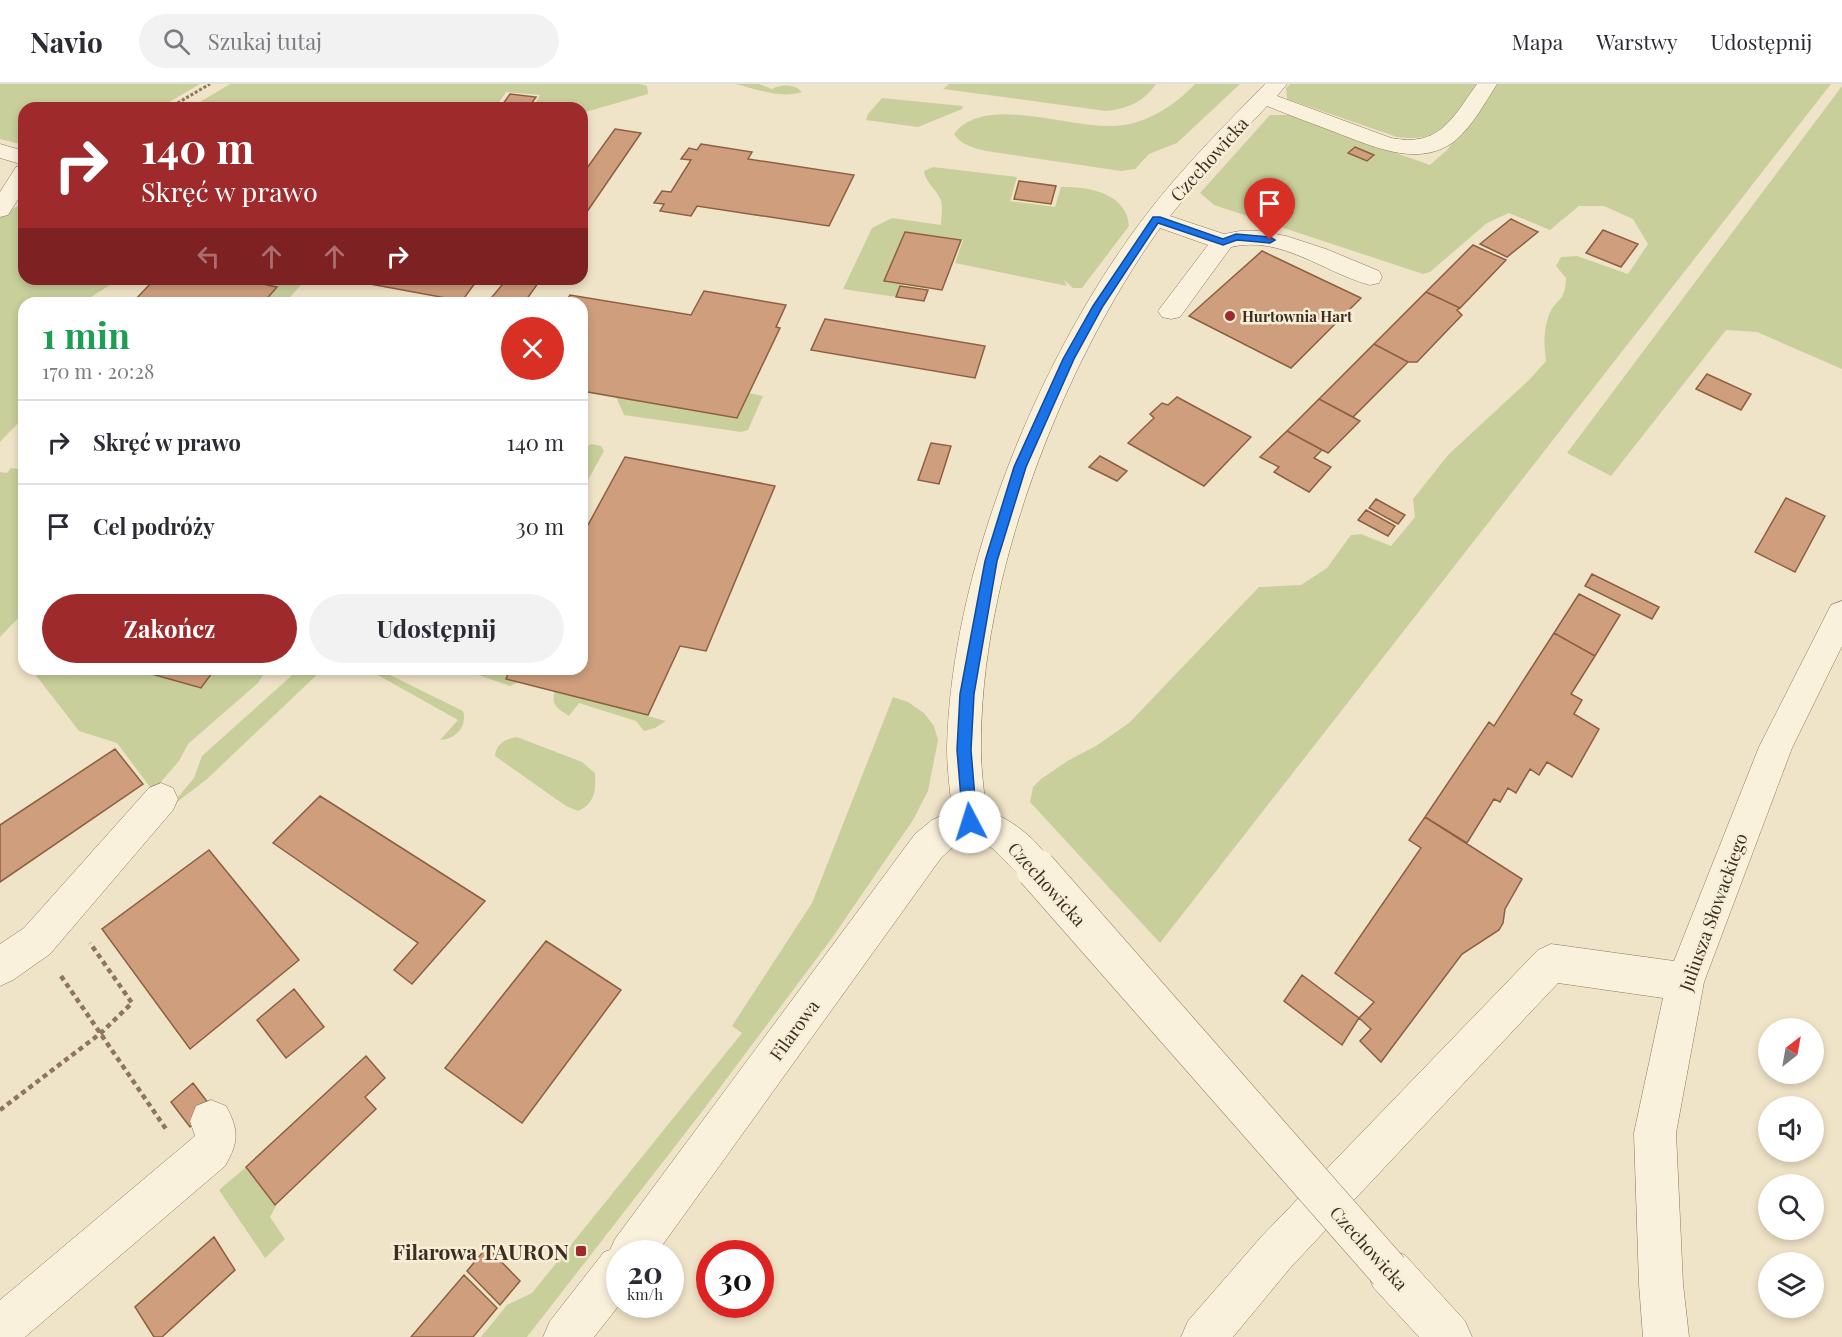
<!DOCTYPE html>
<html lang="pl">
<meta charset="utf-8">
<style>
body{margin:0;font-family:"Playfair Display",serif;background:#f2f2f3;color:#2b2b33;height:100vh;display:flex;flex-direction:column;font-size:22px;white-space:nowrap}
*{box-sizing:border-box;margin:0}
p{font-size:20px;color:#7c7c81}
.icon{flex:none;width:33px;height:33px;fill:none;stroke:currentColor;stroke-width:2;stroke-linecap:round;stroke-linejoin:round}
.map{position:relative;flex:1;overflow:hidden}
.sheet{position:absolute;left:18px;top:213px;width:570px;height:378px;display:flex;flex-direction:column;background:#fff;border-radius:18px;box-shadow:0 3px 9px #0003}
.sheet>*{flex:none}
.guide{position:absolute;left:18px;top:18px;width:570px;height:183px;border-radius:18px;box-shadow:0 3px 9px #0003;background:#9e2a2b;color:#fff;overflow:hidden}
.needle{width:39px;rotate:31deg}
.tools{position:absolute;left:1758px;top:934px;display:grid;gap:12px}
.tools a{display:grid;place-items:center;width:66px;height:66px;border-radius:50%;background:#fff;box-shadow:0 3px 9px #0003;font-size:30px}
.speed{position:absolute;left:606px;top:1156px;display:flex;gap:12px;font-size:30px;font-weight:700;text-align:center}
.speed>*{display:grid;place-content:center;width:78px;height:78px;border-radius:50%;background:#fff;box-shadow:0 3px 9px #0003;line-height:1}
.speed small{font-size:15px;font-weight:400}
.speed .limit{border:9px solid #d22;background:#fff;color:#111}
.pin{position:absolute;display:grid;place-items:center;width:51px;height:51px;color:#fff;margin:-62px -26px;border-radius:50% 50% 50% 0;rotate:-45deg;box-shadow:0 0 6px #0007}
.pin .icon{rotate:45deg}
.me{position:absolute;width:66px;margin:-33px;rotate:355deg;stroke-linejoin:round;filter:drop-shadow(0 0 4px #0008)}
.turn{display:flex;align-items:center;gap:21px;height:126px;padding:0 24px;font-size:27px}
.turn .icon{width:78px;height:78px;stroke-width:2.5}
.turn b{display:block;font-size:42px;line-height:51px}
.lanes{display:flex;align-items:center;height:57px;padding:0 24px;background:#0003;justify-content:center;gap:30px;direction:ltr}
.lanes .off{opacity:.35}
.round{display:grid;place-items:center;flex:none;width:63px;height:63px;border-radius:32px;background:#f2f2f3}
.headline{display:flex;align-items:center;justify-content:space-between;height:102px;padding:0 24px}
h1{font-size:36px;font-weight:700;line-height:45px;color:#1e9e55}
.button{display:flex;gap:12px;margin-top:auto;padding:12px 24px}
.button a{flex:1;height:69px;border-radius:36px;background:#9e2a2b;color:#fff;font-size:24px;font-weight:700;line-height:69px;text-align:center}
.button a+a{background:#f2f2f3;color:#2b2b33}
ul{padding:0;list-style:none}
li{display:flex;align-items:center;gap:18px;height:84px;padding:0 24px;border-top:2px solid #e1e1e2}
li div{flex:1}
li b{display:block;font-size:22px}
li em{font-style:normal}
header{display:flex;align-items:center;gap:36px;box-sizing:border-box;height:84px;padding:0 30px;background:#fff;border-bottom:2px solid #e1e1e2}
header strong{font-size:28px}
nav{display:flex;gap:33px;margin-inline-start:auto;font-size:21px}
.search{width:420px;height:54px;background:#f2f2f3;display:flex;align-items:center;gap:15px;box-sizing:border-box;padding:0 21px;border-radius:33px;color:#7c7c81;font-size:22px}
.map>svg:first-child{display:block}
.green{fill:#c9cf9b}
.building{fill:#cf9f7d;stroke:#8d5f41;stroke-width:1.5}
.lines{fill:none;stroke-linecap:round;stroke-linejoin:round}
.minor-casing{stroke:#8d765c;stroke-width:1}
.path-far1{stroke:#8d765c;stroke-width:3;stroke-dasharray:3 2;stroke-linecap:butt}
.path{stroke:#8d765c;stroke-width:4.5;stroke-dasharray:5 4;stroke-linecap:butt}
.minor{fill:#faf1dc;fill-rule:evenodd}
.minor-bridge-casing{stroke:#8d765c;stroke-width:41;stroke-linecap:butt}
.minor-bridge{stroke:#faf1dc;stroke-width:40}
.route{fill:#1a73e8;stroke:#114b97;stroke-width:1.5}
.poi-dot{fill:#9e2a2b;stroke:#f7eed8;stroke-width:2}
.labels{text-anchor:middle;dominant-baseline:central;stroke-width:5;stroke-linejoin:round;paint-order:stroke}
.far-poi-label{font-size:15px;font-weight:bold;fill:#3d2e20;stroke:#f7eed8;text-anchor:start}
.street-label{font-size:18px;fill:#3d2e20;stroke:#f7eed8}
.near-poi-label{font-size:21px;font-weight:bold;fill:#3d2e20;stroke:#f7eed8;text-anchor:end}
</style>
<header>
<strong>Navio</strong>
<div class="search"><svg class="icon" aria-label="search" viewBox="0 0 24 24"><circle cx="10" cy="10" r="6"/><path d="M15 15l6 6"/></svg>Szukaj tutaj</div>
<nav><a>Mapa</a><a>Warstwy</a><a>Udostępnij</a></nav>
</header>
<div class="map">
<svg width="1842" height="1253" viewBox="0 0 1842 1253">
<rect width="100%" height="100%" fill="#f0e4c8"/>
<!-- green -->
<path class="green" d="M0,0H200L159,24H24V61L0,55Z
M230,0H640L647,2L648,10L582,29V24H533L540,11L506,8L495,24H190Z
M735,0H759L772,5C781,0 795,0 802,8C780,15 757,5 735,0Z
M949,0H1156C1144,18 1127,25 1106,27L943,5Z
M1195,0H1240L1177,59L1149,70L1135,85L1121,87L986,67C974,64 961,61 954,50C986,7 1078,49 1124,41C1152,36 1175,21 1195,0Z
M1290,0H1478C1452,33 1444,60 1397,53L1287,15L1286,4Z
M1497,0H1831L1160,859L1030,718L1033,703L1041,695L1069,676L1096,662L1129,639L1259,503L1301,501L1327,484L1351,451L1361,450L1391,462L1415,433L1413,415L1448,371L1530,295L1546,277C1544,262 1543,246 1549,231C1556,213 1565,220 1566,194L1556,182L1561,173L1577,172L1628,190L1648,160L1633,135L1604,122H1579L1550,146L1509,129L1487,139L1430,188L1423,190L1214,121L1200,109L1270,31H1289L1430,81L1447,66Z
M1842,2V285L1757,248L1726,246L1611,392L1567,369Z
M882,14L963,22L962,25L918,43L866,36L868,30Z
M933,83L1017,93L1010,117L1055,123L1061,103C1088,102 1127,109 1129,142L1082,204H1073L1064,196L1067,202L955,179L963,156L905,148L885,196L901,199L896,213L843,205L872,144L892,134L941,141C941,134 943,123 941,117C937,105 925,99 924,87Z
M24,118V195H119L82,219H24V333L0,358V133Z
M273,195H306L285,219H263L277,203L267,201Z
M749,309L763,312L748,346L741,348L624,331L616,313L737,334Z
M592,360L601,362L604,367L582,407V364Z
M11,384L24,386V528L0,553V388L7,389Z
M31,585H134L200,604L215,585H267L258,599L188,660L179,677L153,707L117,659L79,647Z
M299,585H323L207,695L168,725L194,694L202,672Z
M367,585H378L463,627C468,642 455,656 440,656L458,636Z
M461,585H490L508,590L507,595L519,598L510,602Z
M555,607L666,637L655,644L644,647L636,637L579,619L569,632C558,625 550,621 555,607Z
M893,613L908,618L924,629L934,642L938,656L928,707L913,736L832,854L704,1025L527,1253H481L507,1221L532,1209L742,949L732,942L812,819Z
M517,653L582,678L595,689C596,707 595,719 578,727L566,722L495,672C496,659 506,655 517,653Z
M246,1083L276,1122L270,1133L285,1155L265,1174L219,1106Z"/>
<!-- building -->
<path class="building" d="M510,10L536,13L528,24H500Z
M615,45L641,49L582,135V91Z
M701,60L752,68L748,75L854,91L829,142L697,122L691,132L660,127L664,120L654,119L662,107L671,108L691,76L681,75L689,64L697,66Z
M1355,63L1374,71L1367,77L1348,69Z
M1019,97L1056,102L1051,120L1014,115Z
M1511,135L1538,148L1507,173L1480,160Z
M1603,146L1638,160L1621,183L1586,169Z
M905,148L961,156L942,206L884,197Z
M1473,161L1506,176L1460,224L1426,208Z
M1262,167L1361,214L1291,284L1189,232Z
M155,195H273L267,201L277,203L263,219H132Z
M374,195H478L462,217L370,200Z
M507,195H541L524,219H487Z
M900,202L928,206L924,217L896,213Z
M704,207L786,221L776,243L780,244L737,334L582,307V219H565L570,211L691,231Z
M1426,208L1460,224L1457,226L1462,231L1417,278H1408L1374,260Z
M825,235L985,262L975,294L811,266Z
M1374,260L1408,278L1353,333L1319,315Z
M1707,290L1751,310L1741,326L1696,305Z
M1177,313L1251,353L1204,402L1128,359L1154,334L1150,330L1162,319L1168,321Z
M1319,315L1360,337L1328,369L1287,347Z
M1287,347L1322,366L1314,374L1331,383L1309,408L1274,388L1279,383L1260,373Z
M931,359L951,362L939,400L918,396Z
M1100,372L1127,387L1117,397L1089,383Z
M625,373L775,402L706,567L680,562L648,631L506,595L508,590L490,585H582V452Z
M1786,414L1825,432L1795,488L1755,468Z
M1376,415L1405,431L1398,440L1369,424Z
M1366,426L1395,442L1388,452L1358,436Z
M1592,490L1659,523L1652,535L1585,502Z
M1579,510L1620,531L1595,572L1554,549Z
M1554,549L1595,572L1571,610L1582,616L1574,630L1599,645L1572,693L1547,678L1539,691L1530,685L1516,709L1508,704L1500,718L1494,715L1467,759L1425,733L1489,638L1494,642Z
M134,585H215L201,604Z
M115,665L143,700L0,798V741Z
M320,712L485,817L412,900L394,886L418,859L273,759Z
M1425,733L1522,795L1505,825L1503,839L1499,846L1462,870L1381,978L1360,957L1371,945L1359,934L1374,918L1335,889L1421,764L1409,756Z
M209,766L299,876L190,965L102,845Z
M546,857L621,906L522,1039L445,984Z
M1302,891L1359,934L1342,961L1284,917Z
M294,905L324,943L286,974L257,936Z
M366,972L385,994L365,1013L376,1025L275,1121L246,1083Z
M193,999L212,1024L190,1043L171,1018Z
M214,1153L235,1186L162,1253H154L135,1223Z
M487,1163L520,1197L500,1221L467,1187Z
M464,1191L497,1224L473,1253H411Z"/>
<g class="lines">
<!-- minor casing -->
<g class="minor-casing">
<path id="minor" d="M1265,0H1287L1277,12L1391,54C1440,63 1451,36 1477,0H1497C1485,19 1473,41 1456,56C1419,86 1370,61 1332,47C1311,39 1289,31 1267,22L1214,79L1170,132L1224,150L1240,147H1259L1286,152L1326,165L1379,187L1382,193L1379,199L1370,201C1324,189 1282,151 1231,163L1180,233L1171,235L1162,233L1158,227L1208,161L1160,144C1061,283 979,494 981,667C981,686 984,706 986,726C1013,736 1042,758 1054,785L1049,797L1036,802C1011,792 1000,761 974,755L957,759L941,774L656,1170H620V1220L594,1253H543L550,1237L604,1168L610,1166L615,1155L915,750L932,736L952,727C950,706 947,685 947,664C951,485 1040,268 1149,127C1184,82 1225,41 1265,0Z
M0,60L24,67V81L0,74Z
M24,81V106L8,131L0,133V108L16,83Z
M1842,517V562L1792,664L1704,898L1676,1049L1683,1200L1689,1253H1643L1639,1200L1634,1049L1663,914L1558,899L1291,1183L1233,1253H1181L1188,1237L1261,1153L1538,866L1551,860L1674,877L1759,663L1831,521Z
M161,699L173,704L178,715L173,726L50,870L13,896L0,902V860L24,844L149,704Z
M211,1016L226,1022C239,1046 239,1058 225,1082L25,1253H0V1216L195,1052L190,1037L196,1022Z
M1389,1165L1405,1171L1465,1237L1472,1253H1419L1373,1203L1367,1187L1373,1171Z"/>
</g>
<!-- path-far1 -->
<path class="path-far1" d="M169,24L210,0"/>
<!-- path -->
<path class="path" d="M61,892L166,1045
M0,1026L101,949L132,919L90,859"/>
<!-- minor -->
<use href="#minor" class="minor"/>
<!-- minor-bridge casing -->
<g class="minor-bridge-casing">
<path id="minor-bridge" d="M1036,785L1389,1187"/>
</g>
<!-- minor-bridge -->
<use href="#minor-bridge" class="minor-bridge"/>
</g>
<!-- route -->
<path class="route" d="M1153,133H1160L1223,155L1236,150L1270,153L1275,156L1270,159L1237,156L1223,161L1158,139L1103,222L1074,275L1026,383L997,477L974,610L971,666L977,738L975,743L970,745L965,743L963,738L957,666L960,610L985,477L1014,383L1063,275L1093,222Z"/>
<!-- markers -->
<g class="poi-dot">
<circle cx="1230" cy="232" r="6"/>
<rect x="575" y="1161" width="12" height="12" rx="3"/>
</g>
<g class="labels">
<!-- far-poi labels -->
<g class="far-poi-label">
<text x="1242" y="232">Hurtownia Hart</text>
</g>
<!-- street labels -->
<g class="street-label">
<text transform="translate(1209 75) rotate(-48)">Czechowicka</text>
<text transform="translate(1047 800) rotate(48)">Czechowicka</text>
<text transform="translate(1713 828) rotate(-70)">Juliusza Słowackiego</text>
<text transform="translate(794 946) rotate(-54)">Filarowa</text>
<text transform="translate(1369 1164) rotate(48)">Czechowicka</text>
</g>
<!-- near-poi labels -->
<g class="near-poi-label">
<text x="569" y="1167">Filarowa TAURON</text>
</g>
</g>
</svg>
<div class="tools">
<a><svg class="needle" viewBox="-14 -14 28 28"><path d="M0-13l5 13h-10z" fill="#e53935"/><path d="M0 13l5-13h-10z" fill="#7c7c81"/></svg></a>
<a><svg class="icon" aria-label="sound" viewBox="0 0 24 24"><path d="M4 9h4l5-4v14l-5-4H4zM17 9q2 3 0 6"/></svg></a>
<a><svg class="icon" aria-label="search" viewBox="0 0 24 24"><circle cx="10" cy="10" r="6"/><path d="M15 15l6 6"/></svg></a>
<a><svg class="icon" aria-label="layers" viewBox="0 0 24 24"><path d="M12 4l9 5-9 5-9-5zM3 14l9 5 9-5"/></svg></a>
</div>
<div class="speed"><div>20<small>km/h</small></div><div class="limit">30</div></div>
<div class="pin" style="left:1270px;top:156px;background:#d93025"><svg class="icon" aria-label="arrive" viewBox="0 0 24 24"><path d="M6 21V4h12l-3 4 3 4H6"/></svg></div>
<svg class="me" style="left:970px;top:738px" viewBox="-20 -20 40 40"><circle r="19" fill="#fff"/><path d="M0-13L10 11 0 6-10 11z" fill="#1a73e8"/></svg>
<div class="guide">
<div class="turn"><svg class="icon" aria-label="right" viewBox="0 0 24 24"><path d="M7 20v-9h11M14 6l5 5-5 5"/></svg><div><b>140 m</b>Skręć w prawo</div></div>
<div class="lanes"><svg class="icon off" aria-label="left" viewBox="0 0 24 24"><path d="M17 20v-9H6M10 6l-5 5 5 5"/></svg><svg class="icon off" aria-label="ahead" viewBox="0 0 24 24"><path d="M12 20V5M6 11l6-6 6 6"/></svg><svg class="icon off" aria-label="ahead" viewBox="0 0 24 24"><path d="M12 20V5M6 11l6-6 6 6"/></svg><svg class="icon" aria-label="right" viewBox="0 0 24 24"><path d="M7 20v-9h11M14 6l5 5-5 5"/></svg></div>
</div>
<section class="sheet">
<div class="headline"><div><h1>1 min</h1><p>170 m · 20:28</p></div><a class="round" style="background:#d93025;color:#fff"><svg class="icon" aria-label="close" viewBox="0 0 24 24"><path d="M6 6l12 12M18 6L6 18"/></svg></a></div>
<ul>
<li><svg class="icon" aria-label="right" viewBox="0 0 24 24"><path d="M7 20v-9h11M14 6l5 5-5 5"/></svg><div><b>Skręć w prawo</b></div><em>140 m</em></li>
<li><svg class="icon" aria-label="arrive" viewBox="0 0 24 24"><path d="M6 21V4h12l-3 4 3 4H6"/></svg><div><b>Cel podróży</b></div><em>30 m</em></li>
</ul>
<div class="button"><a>Zakończ</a><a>Udostępnij</a></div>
</section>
</div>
